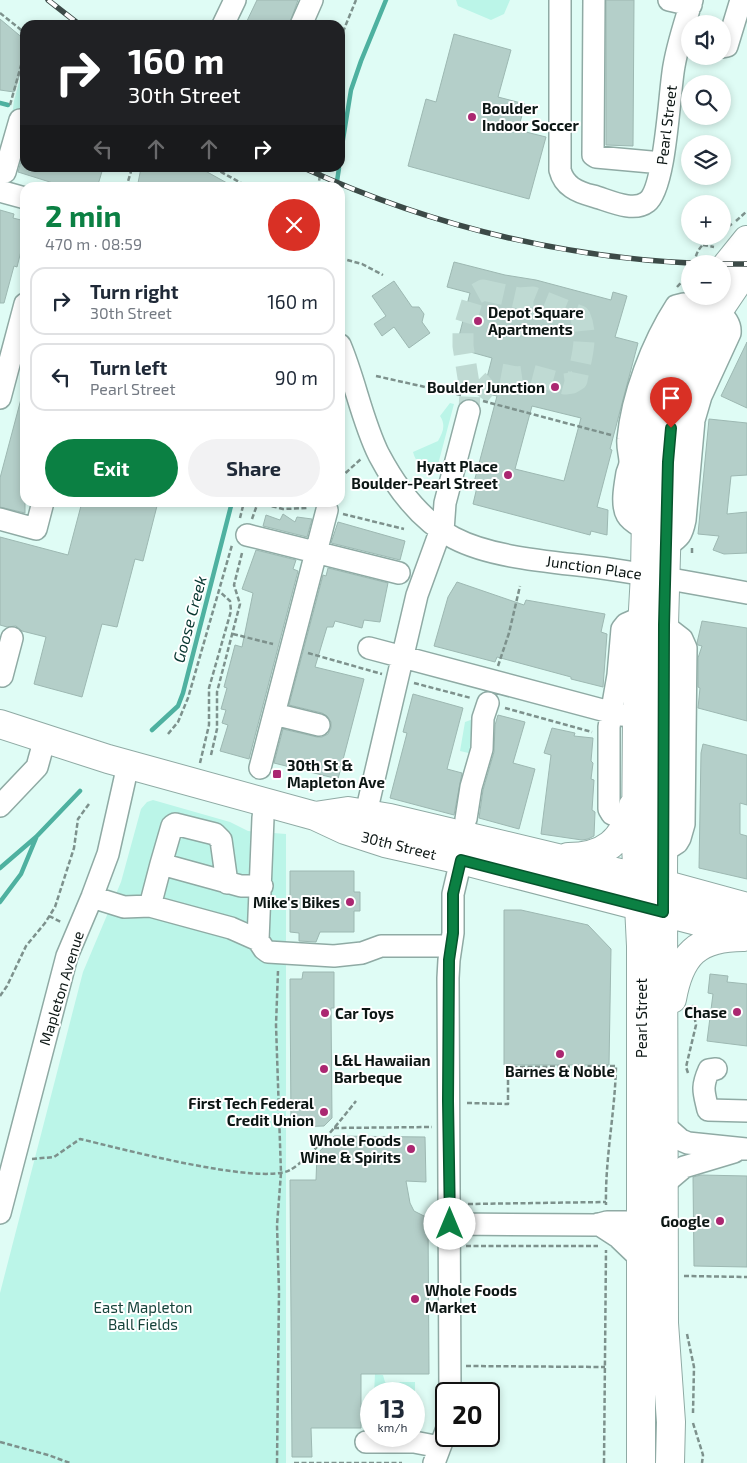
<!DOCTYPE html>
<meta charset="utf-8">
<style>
body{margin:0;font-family:"Exo 2",sans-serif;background:#f2f2f3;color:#1f2937;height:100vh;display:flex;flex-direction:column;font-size:19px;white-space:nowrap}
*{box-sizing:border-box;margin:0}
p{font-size:16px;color:#747a83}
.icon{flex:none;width:28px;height:28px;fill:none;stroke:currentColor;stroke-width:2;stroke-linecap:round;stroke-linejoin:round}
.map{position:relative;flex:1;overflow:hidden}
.side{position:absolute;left:20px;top:182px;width:325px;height:325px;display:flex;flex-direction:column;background:#fff;border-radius:15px;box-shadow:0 2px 8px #0003}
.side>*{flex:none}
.top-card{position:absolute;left:20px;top:20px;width:325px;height:152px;border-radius:15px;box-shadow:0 2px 8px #0003;background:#202124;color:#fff;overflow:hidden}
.tools{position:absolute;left:681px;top:15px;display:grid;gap:10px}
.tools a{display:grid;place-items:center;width:50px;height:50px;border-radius:50%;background:#fff;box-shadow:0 2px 8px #0003;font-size:25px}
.speed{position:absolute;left:360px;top:1382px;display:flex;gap:10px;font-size:25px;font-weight:700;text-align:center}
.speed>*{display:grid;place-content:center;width:65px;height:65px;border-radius:50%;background:#fff;box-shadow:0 2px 8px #0003;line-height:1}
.speed small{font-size:12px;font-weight:400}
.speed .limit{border:2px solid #111;border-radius:8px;background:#fff;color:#111}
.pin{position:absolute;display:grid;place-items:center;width:42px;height:42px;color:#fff;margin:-51px -21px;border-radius:50% 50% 50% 0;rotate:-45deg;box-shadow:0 0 5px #0007}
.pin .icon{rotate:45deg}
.me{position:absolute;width:55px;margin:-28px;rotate:0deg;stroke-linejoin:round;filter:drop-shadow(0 0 4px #0008)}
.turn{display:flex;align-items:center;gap:18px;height:105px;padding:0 25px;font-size:22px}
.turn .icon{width:65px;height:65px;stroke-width:2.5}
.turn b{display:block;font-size:35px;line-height:42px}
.lanes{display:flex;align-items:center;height:48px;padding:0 25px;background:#0003;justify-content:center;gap:25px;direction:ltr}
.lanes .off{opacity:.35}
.round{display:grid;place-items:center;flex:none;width:52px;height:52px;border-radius:26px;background:#f2f2f3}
.headline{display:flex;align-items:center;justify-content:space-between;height:85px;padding:0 25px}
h1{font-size:30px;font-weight:700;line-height:38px;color:#0b8043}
.action{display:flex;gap:10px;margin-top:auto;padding:10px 25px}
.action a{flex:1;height:58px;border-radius:30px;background:#0b8043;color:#fff;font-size:20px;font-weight:700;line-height:58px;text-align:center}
.action a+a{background:#f2f2f3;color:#1f2937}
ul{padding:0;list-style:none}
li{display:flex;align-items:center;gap:15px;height:68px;margin:0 10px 8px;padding:0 15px;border:2px solid #e0e1e3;border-radius:15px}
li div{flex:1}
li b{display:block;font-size:19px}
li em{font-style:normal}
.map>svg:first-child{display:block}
.green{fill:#bbf5e8}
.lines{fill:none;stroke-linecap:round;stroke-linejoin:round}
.stream{stroke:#4eb1a0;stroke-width:4.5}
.building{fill:#b4cfc9;stroke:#9db8b2;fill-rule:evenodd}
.minor-tunnel{stroke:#bfdad3;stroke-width:21;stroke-dasharray:21 11;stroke-linecap:butt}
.minor-casing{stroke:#8faaa4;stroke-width:24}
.major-casing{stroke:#8faaa4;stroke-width:30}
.path{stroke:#7d918c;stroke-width:2.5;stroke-dasharray:5 2.5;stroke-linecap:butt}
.minor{stroke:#fff;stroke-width:21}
.major{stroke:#fff;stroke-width:28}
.rail-casing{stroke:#3c4a47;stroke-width:5.5}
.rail{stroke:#fff;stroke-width:4;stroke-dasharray:11;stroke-linecap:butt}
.route-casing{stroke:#07532c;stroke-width:12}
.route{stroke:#0b8043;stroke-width:9}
.poi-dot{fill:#ab2771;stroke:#fff;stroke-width:2}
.labels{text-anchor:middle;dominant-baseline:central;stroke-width:4;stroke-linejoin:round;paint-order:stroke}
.poi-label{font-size:15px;font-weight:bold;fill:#0c1614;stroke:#fff;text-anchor:end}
.street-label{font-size:15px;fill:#0c1614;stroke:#fff}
.park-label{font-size:15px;fill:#16433b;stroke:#fff}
.water-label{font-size:16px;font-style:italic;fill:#073730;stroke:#fff}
</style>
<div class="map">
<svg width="747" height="1463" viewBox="0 0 747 1463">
<rect width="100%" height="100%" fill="#dffcf5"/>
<!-- green -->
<path class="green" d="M456,0H510L504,14L491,20L458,6Z
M25,60V100L17,117L12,116L14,101Z
M450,403L454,404L436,472C425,470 416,464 413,452L438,441C443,432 446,425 440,416Z
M479,717L477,755L460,751L465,722Z
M153,800L230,822L248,831L286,834V1463H0V1293L83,972L121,882L141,809L147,802Z
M375,1374L383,1375L385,1382H415V1413L414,1394H374Z"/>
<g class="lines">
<!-- stream -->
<path class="stream" d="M0,103L8,105
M340,158L351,90L361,61L386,0
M336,188L339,168
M152,730L178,706L183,693L232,502
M0,868L36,837L80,791
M0,902L21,874L36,838"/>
</g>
<!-- building -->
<path class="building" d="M257,0H298L289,25H245Z
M606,0H634L633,146L606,145Z
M0,19L25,40V57L14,92L0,90Z
M454,34L511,50L498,97L525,104L518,130L546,137L529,199L408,166L426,99L436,102Z
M25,148V168H103L97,188H69L18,172Z
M141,168H200L236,188H137Z
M0,210L14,214L13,218L25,221V234L21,251L17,267L14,266L4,303H0Z
M454,262L505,275L536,280L611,300L613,292L627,296L615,337L638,343L610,449L612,450L597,507L608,510L607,535L591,531L590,535L473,504L477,487L473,486L497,396L483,393L492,358L456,348L470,293L447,287ZM532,406L581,418L564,481L515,469Z
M394,281L412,307H419L424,314L422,322L430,333L409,348L394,327L382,336L374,324L386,316L372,296Z
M747,342V408L721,396Z
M21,399L25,400V513L0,507V478Z
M709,419L747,423V475L731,476L727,514L747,512V553L724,554L713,550L719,536L698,534Z
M82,502H158L143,561L135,559L117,627L102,624L82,697L34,684L46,637L22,631L16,626L7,627L0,625V537L68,555Z
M283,514L295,522L297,517L312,519L307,537L263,526L266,515L280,520Z
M338,522L405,541L400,560L331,543Z
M256,550L296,560L293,569L298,571L249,759L220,751L228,725L222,723L226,710L221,709L227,688L224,687L235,645L242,647L253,593L242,589Z
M328,568L388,583L380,622L364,620L362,628L335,621L333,627H327L315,667L364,679L338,779L274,763L283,729L317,737H322L328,734L331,728V722L327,716L322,713L289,705L323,575L326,576Z
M457,582L524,605L526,600L605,614L601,632L607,634L603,687L571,679V677L497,657L495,662L434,646L448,597Z
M702,621L747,628V721L698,708L700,688L698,687V658L702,646L698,645L697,643Z
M413,694L463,708L447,769L462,773L454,815L390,798L407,733L403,732Z
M498,715L525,722L513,763L535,769L519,829L479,818L483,790L494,752L495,725Z
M552,728L575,733L574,736L593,738L591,761L593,763L591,779L594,780L592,810L595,812L594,836L588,839L582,840L541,834L551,755L544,753Z
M703,744L747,755V805L740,803V834L747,836V879L699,868L701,753Z
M290,871H354V892H360V911H354V932H320L316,942L299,941V933L290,932Z
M504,910H521L588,925L611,949L609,1065H504Z
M303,972H334V1008H331L332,1118L324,1126L291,1127L290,979H302Z
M710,974L728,976L727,982L747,984V1046L707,1041L713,994L708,993Z
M334,1136L425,1137L426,1182L406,1181L410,1203L414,1211L428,1218L429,1374H361V1428H311L312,1457H292L290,1180H316L317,1154Z
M701,1175L747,1176V1267L694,1266L693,1177Z"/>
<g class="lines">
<!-- minor-tunnel -->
<path class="minor-tunnel" d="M483,290L519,298L533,297L580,316C589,336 581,359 577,380L572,383L565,384L531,375L517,377L501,374C486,384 478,396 469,411L470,390L463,346V331L474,295Z"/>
<!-- minor casing -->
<g class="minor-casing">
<path id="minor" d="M560,0V170C564,186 577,192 593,196C608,200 633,213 647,202C666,188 669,92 674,66C678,43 685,22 692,0
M594,0L593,155L596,157L662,163
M669,0L691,5
M223,25L235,0
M301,25L312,0
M722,47L727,46L741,0
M5,172L20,120
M0,191L25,198
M340,345C355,380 362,421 379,455C396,487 421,521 454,538C494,559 557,562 602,568C650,575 699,584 747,593
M0,398L25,304
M0,519L36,529L43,502
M645,529C639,525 631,522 627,515C621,505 625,485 627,473C628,470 630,466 630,462C630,455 627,447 628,439C632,396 652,343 676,306L684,304L697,307
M443,531L445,503L469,411
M247,535L399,573
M667,546C680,537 682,535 685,520L694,420L701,396L730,333C731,323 724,317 718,311
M369,648L621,715L637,716
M0,675L2,676L12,638
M274,714L319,725
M260,768L327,510
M265,803L263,818L258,940L264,949L268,952L334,956L362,953L381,946H451
M0,806L37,767L45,738
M366,813L417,595L441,529
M466,819L471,787L482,749L483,718L488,703
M628,821L612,814L609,809V727L618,675L622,629L626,624L642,617
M663,852L677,843L680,838L684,824L686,648L682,639L664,625
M161,864L172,826L175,824L215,834L221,840L227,883
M92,897L124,907L150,906L231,928L258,940
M150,906L161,864L241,886H262
M716,1069L709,1070C701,1088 704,1092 708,1110L747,1111
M664,1125L681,1140L688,1143L747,1149
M664,1184L684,1167L734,1152
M0,1213L67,956L92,897L108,854L128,765
M451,1224L596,1225L607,1222H642L650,1232
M598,1224L618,1237L642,1260
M450,1394L448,978L449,960L453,933V894L461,860
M366,1442H414L440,1447
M434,1463L446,1431"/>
</g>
<!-- major casing -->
<g class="major-casing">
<path id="major" d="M722,271L747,240
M0,724L108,759L315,816L345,830L385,843L461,860L747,934
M315,816L348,811L390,818L637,877L747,907
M568,857C605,857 623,841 633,806
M672,999C680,955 697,937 743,937
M641,1463V946L636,845L637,716L645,574L647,458L651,422L666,373L684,332L704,296
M670,1463L671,1422L664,1323L663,884L664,625L669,448C676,382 706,323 747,270"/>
</g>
<!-- path -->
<path class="path" d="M0,13L25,33
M340,39L356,0
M10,105L25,51
M214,168L250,188
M126,188L132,168
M318,188L321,168
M736,221L747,211
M722,230L732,224
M703,245L714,247
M340,258L362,264L383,275
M695,264C695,250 703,244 713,236
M677,287L690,273
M376,376L461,395
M483,401L611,435
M340,478L361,459
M343,514L404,529
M240,518L244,502
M252,519L257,505L263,504L283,509L308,508
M692,548V555
M233,634L273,644
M308,653L382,674
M498,666L509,633L520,586
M414,683L471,698
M505,708L592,732
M168,734L178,722L188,698L232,545
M211,755L217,729V692L240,604L234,585L242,553
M200,763L209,725V688L231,611L230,601L219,591
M49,916L61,922
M0,996L7,986L26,946L45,923L55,907L74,848L78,819L89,804
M688,1073L686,1067L696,1025L692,1005
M467,1103L508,1104V1067L616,1066C615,1113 605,1158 606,1205
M334,1128L432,1127
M32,1159L54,1157L80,1139C119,1148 260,1186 290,1170C310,1159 341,1120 356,1101
M468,1204L606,1202
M466,1246H598
M684,1276L747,1277
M687,1334L694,1367L693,1413
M466,1366L605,1367
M693,1423L703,1455L702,1463
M0,1442L48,1455L70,1463
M277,1463L279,1291L277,1225L281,1173L276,1025L278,971
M294,1463H402
M604,1463L606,1250"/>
<!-- minor -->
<use href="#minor" class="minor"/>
<!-- major -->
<use href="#major" class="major"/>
<!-- rail casing -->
<g class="rail-casing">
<path id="rail" d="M48,0L80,25
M304,168C435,228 578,262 722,264
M722,264H747"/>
</g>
<!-- rail -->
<use href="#rail" class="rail"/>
</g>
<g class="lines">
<!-- route casing -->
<g class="route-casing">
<path id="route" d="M450,1224L448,1101L449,960L453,933V894L461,860L663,912L664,625L668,462L671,428"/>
</g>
<!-- route -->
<use href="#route" class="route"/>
</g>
<!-- markers -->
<g class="poi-dot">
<circle cx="472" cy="117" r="5"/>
<circle cx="478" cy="321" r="5"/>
<circle cx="555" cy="387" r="5"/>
<circle cx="508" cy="475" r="5"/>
<rect x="272" y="769" width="10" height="10" rx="2.5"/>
<circle cx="350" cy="902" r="5"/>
<circle cx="737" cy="1012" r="5"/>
<circle cx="325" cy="1013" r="5"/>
<circle cx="560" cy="1054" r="5"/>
<circle cx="324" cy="1069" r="5"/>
<circle cx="324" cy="1112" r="5"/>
<circle cx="411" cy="1149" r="5"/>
<circle cx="720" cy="1221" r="5"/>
<circle cx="415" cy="1299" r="5"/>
</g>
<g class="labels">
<!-- poi labels -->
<g class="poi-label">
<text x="482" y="108" text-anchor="start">Boulder<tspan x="482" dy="17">Indoor Soccer</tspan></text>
<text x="488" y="312" text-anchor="start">Depot Square<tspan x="488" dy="17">Apartments</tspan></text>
<text x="545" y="387">Boulder Junction</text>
<text x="498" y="466">Hyatt Place<tspan x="498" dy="17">Boulder-Pearl Street</tspan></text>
<text x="287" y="765" text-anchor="start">30th St &amp;<tspan x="287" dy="17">Mapleton Ave</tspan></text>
<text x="340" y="902">Mike's Bikes</text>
<text x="727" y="1012">Chase</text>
<text x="335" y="1013" text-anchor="start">Car Toys</text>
<text x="334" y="1060" text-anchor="start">L&amp;L Hawaiian<tspan x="334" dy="17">Barbeque</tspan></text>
<text x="560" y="1071" text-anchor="middle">Barnes &amp; Noble</text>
<text x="314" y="1103">First Tech Federal<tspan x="314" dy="17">Credit Union</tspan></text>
<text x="401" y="1140">Whole Foods<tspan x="401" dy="17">Wine &amp; Spirits</tspan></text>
<text x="710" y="1221">Google</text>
<text x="425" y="1290" text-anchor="start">Whole Foods<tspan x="425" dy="17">Market</tspan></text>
</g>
<!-- street labels -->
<g class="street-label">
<text transform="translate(666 125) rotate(-83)">Pearl Street</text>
<text transform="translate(594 567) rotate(8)">Junction Place</text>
<text transform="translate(399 845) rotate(14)">30th Street</text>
<text transform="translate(61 988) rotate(-73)">Mapleton Avenue</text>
<text transform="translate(641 1018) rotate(-90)">Pearl Street</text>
</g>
<!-- park labels -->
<g class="park-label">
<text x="143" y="1307">East Mapleton<tspan x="143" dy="17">Ball Fields</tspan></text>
</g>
<!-- water labels -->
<g class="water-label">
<text transform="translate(189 619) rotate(-75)">Goose Creek</text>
</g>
</g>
</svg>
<div class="tools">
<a><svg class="icon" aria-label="sound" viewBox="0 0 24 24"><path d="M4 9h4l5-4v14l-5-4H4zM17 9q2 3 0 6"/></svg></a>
<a><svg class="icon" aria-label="search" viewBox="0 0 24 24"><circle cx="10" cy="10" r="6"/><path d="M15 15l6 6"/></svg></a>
<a><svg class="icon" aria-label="layers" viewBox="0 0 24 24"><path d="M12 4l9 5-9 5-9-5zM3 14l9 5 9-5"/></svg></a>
<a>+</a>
<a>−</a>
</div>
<div class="speed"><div>13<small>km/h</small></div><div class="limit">20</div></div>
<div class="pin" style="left:671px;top:428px;background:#d93025"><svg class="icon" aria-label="arrive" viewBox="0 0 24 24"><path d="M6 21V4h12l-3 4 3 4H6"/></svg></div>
<svg class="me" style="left:450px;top:1224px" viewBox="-20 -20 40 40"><circle r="19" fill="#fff"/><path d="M0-13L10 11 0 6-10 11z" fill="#0b8043"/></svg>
<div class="top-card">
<div class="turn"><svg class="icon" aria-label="right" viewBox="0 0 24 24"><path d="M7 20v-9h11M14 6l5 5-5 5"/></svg><div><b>160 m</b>30th Street</div></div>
<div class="lanes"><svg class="icon off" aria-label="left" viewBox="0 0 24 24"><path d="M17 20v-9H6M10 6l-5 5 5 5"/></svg><svg class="icon off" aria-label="ahead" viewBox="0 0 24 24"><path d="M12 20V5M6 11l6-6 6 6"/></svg><svg class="icon off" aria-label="ahead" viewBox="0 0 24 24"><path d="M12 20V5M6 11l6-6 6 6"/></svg><svg class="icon" aria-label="right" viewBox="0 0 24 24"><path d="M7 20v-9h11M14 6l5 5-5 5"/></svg></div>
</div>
<section class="side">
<div class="headline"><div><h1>2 min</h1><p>470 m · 08:59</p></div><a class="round" style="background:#d93025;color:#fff"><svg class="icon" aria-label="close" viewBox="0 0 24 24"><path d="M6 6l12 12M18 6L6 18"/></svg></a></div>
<ul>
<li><svg class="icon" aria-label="right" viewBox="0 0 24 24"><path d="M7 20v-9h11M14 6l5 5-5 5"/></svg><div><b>Turn right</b><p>30th Street</p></div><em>160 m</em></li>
<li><svg class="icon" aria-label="left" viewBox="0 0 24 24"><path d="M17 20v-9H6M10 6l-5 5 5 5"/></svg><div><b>Turn left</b><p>Pearl Street</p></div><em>90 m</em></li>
</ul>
<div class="action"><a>Exit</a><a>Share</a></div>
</section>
</div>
